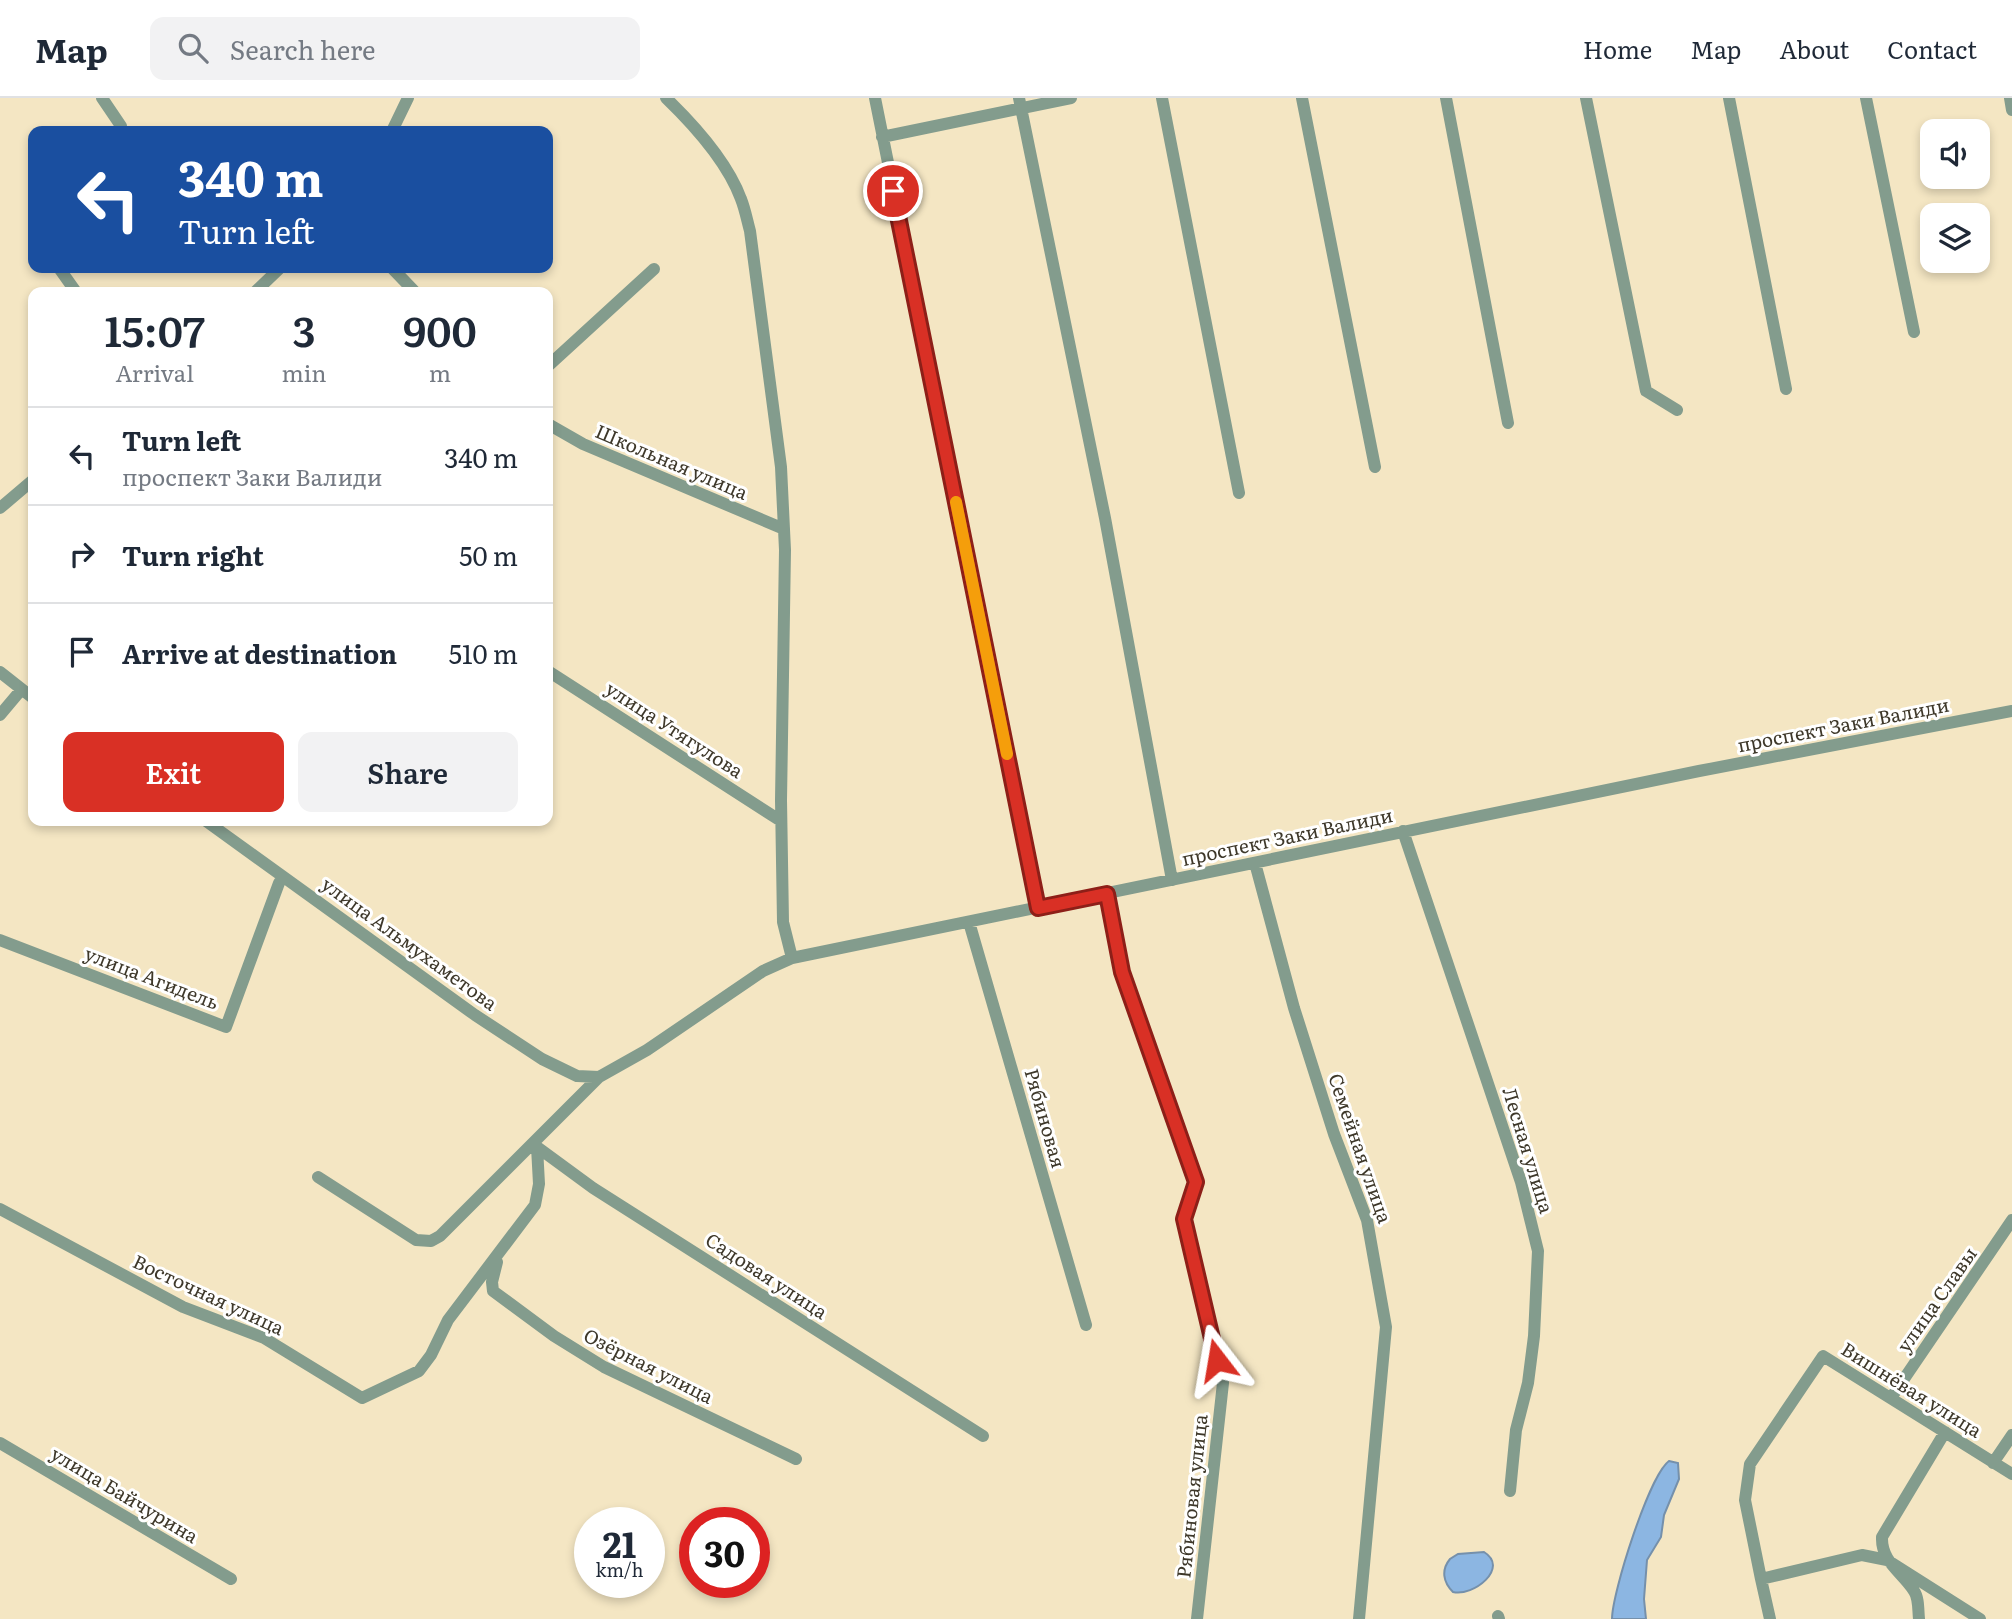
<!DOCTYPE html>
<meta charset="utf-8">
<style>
body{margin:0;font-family:Literata,serif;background:#f2f2f3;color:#1f2937;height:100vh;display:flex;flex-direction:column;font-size:26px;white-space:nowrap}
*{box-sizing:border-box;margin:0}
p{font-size:23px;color:#747a83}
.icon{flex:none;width:38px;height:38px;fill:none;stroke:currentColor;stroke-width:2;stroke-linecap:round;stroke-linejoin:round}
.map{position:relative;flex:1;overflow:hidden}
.details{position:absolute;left:28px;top:189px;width:525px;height:539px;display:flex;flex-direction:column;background:#fff;border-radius:14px;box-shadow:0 4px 10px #0003}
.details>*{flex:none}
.hud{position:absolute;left:28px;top:28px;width:525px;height:147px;border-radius:14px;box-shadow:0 4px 10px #0003;background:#1a4fa0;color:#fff;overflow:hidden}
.controls{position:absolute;left:1920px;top:21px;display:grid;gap:14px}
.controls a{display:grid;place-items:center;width:70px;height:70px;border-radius:14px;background:#fff;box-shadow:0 4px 10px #0003;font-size:35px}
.speed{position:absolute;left:574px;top:1409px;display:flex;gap:14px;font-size:35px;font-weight:700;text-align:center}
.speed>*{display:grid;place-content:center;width:91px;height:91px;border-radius:50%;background:#fff;box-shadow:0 4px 10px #0003;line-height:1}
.speed small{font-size:18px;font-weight:400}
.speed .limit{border:10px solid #d22;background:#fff;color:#111}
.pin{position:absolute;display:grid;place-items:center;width:60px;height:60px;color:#fff;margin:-30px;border:4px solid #fff;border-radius:50%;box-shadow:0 2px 7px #0007}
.me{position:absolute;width:77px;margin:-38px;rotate:346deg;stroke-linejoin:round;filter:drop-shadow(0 0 5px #0008)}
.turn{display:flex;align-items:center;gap:24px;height:147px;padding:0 35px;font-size:32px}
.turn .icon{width:91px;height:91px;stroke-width:2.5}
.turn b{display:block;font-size:49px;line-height:60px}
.eta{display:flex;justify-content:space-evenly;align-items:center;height:119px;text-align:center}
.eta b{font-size:42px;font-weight:600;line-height:49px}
.button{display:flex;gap:14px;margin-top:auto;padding:14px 35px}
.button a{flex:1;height:80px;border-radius:14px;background:#d93025;color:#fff;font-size:28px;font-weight:600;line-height:80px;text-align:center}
.button a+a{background:#f2f2f3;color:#1f2937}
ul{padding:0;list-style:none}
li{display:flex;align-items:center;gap:21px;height:98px;padding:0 35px;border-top:2px solid #e0e1e3}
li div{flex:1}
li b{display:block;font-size:26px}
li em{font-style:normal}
header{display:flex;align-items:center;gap:42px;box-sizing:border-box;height:98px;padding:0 35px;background:#fff;border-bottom:2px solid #e0e1e3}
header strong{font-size:33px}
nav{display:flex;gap:38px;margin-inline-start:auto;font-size:24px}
.search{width:490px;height:63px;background:#f2f2f3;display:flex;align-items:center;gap:18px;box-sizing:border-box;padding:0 24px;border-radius:14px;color:#747a83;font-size:26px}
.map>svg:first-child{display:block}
.water{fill:#8cb6e2;stroke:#7590ab;stroke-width:2}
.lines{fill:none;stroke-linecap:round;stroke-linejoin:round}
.minor{stroke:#839c8d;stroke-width:12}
.route-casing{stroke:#8d1f18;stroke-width:18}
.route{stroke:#d93025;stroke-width:12}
.slow{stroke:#f59e0b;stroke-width:12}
.labels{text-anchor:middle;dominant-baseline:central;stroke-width:6;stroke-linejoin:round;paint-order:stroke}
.street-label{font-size:19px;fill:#3e382a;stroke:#fff}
</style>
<header>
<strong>Map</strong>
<div class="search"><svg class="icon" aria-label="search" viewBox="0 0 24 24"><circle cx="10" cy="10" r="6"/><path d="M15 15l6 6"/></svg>Search here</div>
<nav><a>Home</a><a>Map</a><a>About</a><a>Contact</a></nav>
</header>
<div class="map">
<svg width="2012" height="1521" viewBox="0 0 2012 1521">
<rect width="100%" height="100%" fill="#f4e6c3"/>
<!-- water -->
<path class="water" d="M1669,1363L1678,1365L1679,1381L1664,1417L1661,1439L1647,1462L1644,1501L1646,1521H1612C1612,1495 1649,1378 1669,1363Z
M1484,1454C1510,1470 1473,1499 1453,1494C1443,1484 1441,1472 1450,1461L1458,1456Z"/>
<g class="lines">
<!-- minor -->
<path class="minor" d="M102,0L121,28V33
M666,0C695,28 727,63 741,101C745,111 747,122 750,133L781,369L785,452L781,702L783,824L792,860
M875,0L1038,810
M1019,0L1105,420L1172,782
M1162,0L1239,395
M1302,0L1375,369
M1446,0L1508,325
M1586,0L1646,293L1677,312
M1729,0L1786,291
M1866,0L1914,234
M2010,0L2012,12
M392,33L408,0
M882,39L1071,0
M59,170L76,194
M392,170L415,194
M255,194L280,170
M548,268L654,171
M548,326L583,346L784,431
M0,410L33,382
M548,573L781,723
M0,574L33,600
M0,617L21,592
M206,723L475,917L542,961L577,978L599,979
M1403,733L1521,1084L1538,1153L1534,1238L1528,1285L1516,1332L1510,1393
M1255,765L1294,910L1334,1036L1367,1122L1386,1229L1359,1521
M1107,795L1122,874L1196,1084L1184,1121L1223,1285L1197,1521
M969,824L1086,1227
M0,842L226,929L279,785
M533,1046L593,1090L983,1338
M318,1079L416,1142L431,1143L440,1138L599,979L647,952L763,873L792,860L1699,673L2012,613
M0,1111L183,1209L264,1240L362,1300L419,1273L431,1257L448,1222L535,1107L539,1086L537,1049
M497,1164L492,1184L493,1193L554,1238L604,1269L796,1361
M1891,1300L2012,1122
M0,1345L231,1481
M1993,1365L2012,1337
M1761,1481L1745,1402L1750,1366L1823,1258L2012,1376
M1498,1518L1499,1521
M1770,1521L1761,1481L1862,1457L1887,1462L1980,1521
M1919,1521C1918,1512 1919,1500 1914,1493C1902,1474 1881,1464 1882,1439L1945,1334"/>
</g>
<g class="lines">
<!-- route casing -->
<g class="route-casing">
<path id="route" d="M893,93L1038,810L1107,796L1122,874L1196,1084L1184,1121L1217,1262"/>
</g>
<!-- route -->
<use href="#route" class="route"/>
<!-- slow -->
<path class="slow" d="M956,404L1007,656"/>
</g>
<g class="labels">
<!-- street labels -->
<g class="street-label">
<text transform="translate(672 363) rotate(23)">Школьная улица</text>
<text transform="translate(1843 626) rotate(-11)">проспект Заки Валиди</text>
<text transform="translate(675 631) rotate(33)">улица Утягулова</text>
<text transform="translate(1287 738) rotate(-12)">проспект Заки Валиди</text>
<text transform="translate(410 845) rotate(36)">улица Альмухаметова</text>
<text transform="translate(152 879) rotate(21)">улица Агидель</text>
<text transform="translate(1046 1020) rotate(74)">Рябиновая</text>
<text transform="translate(1361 1050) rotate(71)">Семейная улица</text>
<text transform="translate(1529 1052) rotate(73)">Лесная улица</text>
<text transform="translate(767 1177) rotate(33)">Садовая улица</text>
<text transform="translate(209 1196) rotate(25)">Восточная улица</text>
<text transform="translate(1936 1201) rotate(-55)">улица Славы</text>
<text transform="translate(649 1267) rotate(27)">Озёрная улица</text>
<text transform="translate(1912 1291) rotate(32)">Вишнёвая улица</text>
<text transform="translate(125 1396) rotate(31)">улица Байчурина</text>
<text transform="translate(1191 1398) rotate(-84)">Рябиновая улица</text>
</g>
</g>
</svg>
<div class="controls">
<a><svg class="icon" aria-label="sound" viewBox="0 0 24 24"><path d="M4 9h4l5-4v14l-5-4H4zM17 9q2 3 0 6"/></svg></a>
<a><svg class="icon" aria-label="layers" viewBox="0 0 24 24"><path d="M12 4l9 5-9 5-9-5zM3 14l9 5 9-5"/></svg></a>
</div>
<div class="speed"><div>21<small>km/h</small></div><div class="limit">30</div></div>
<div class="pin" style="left:893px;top:93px;background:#d93025"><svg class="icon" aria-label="arrive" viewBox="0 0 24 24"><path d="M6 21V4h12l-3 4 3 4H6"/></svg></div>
<svg class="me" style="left:1217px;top:1262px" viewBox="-20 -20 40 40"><path d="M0-17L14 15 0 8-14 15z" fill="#d93025" stroke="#fff" stroke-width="4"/></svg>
<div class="hud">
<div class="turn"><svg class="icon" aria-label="left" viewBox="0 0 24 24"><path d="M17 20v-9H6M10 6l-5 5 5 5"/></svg><div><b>340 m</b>Turn left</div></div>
</div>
<section class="details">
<div class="eta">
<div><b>15:07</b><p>Arrival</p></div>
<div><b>3</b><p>min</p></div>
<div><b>900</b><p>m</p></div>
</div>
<ul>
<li><svg class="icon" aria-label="left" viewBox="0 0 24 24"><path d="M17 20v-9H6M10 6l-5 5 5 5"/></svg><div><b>Turn left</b><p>проспект Заки Валиди</p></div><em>340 m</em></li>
<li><svg class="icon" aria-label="right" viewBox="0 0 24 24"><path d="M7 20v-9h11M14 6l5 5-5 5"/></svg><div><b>Turn right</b></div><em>50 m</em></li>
<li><svg class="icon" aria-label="arrive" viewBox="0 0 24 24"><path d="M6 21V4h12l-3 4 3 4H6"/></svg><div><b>Arrive at destination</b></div><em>510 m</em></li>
</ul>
<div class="button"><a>Exit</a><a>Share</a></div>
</section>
</div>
